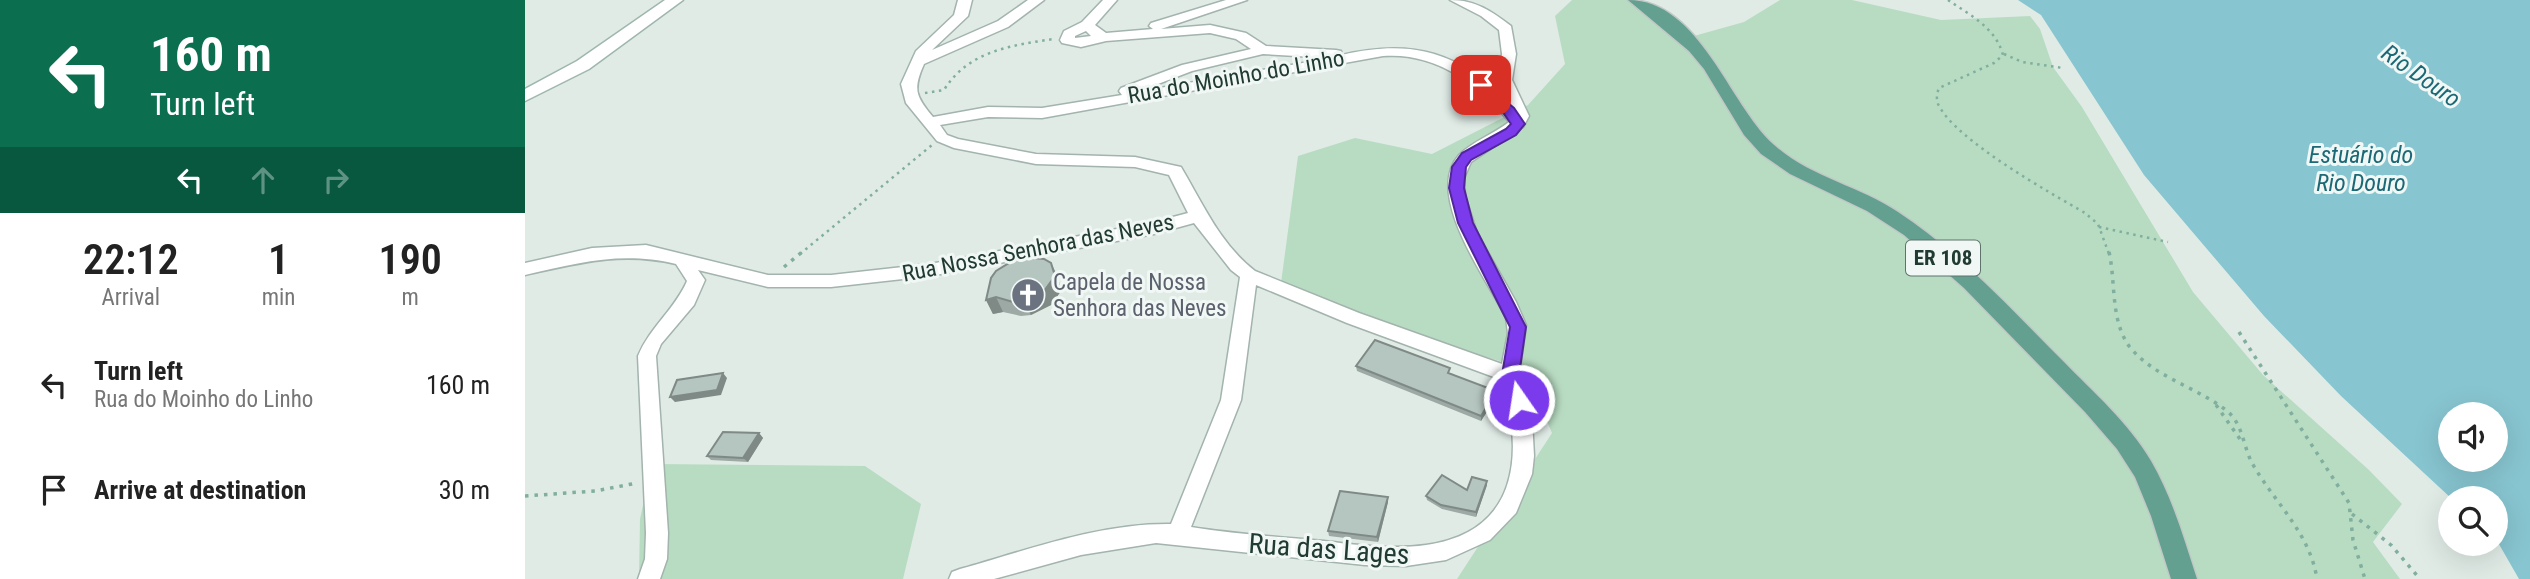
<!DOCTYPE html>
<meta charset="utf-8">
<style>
body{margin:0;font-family:"Roboto Condensed",sans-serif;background:#f2f2f2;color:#222;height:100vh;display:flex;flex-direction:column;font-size:26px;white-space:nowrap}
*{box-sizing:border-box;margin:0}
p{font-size:23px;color:#767676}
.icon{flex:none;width:38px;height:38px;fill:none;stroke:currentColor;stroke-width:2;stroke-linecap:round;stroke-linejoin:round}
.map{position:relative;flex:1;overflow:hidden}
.side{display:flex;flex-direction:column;background:#fff;width:525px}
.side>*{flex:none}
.banner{background:#0b6e4f;color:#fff;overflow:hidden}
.controls{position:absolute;left:1913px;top:402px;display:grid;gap:14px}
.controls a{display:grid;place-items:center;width:70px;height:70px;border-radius:50%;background:#fff;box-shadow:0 7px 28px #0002;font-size:35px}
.pin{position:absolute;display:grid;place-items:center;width:60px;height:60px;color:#fff;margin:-30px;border-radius:14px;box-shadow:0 4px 10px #0006}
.me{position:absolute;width:77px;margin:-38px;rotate:347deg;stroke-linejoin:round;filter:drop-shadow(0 0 5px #0008)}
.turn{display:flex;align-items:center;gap:24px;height:147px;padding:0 35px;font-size:32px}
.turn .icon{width:91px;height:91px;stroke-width:2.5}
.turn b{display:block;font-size:49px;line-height:60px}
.lanes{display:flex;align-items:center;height:66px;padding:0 35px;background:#0003;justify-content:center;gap:35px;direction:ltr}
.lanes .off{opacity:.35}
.eta{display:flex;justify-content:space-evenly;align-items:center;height:119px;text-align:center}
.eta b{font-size:42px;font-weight:600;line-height:49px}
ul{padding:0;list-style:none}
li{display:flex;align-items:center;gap:21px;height:105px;padding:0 35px}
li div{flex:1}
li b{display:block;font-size:26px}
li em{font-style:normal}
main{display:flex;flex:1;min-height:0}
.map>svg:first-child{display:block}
.green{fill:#b8dcc2}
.water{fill:#87c5d0;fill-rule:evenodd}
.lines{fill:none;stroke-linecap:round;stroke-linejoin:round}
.street-casing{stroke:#a3b3ad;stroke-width:3}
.secondary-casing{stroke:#9fb6ae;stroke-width:3}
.primary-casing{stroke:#c1c8c6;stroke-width:3}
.path-far1{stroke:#80ae9f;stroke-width:2.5;stroke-dasharray:2.5 4.5;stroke-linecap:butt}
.path{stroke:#80ae9f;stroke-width:3.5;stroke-dasharray:3.5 6;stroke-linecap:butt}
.street{fill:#fff;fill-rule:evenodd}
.secondary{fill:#fff;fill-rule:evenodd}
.primary{fill:#64a090;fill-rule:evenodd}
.wall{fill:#9ca9a4}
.shaded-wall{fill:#7f8a86}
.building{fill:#b5c5bf;stroke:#7f8a86;stroke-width:2}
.route{fill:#7c3aed;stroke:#51269a;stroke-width:2}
.labels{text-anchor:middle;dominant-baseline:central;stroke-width:6;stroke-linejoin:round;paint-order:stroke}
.shield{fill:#f0f7f4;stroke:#5f736d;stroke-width:2}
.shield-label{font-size:21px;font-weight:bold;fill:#213b33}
.street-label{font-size:23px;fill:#213b33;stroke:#f0f7f4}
.worship-label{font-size:23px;fill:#5b616d;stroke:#f0f7f4;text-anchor:start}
.water-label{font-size:24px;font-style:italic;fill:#1b6876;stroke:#f0f7f4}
.near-street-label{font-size:28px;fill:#213b33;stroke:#f0f7f4}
</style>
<main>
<section class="side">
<div class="banner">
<div class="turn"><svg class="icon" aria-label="left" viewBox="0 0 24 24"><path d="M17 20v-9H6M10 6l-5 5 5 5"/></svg><div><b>160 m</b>Turn left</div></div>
<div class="lanes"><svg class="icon" aria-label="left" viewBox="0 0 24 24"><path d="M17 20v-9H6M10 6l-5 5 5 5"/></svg><svg class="icon off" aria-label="ahead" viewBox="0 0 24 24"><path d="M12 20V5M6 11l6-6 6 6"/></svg><svg class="icon off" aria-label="right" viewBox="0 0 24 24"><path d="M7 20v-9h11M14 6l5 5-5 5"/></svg></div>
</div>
<div class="eta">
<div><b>22:12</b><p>Arrival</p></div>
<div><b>1</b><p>min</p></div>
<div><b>190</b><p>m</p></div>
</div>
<ul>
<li><svg class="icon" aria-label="left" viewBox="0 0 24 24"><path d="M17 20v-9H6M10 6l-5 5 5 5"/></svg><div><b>Turn left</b><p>Rua do Moinho do Linho</p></div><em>160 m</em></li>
<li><svg class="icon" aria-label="arrive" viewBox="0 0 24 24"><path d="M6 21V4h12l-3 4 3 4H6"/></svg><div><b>Arrive at destination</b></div><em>30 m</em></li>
</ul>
</section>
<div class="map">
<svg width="2005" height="579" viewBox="0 0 2005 579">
<rect width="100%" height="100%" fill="#e0ebe6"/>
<!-- green -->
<path class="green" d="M1047,0H1107L1151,41L1219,22L1255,0H1327L1416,20L1505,16L1515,29L1528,67L1557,107L1668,292L1738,375L1844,470L1877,504L1848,542L1875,579H932L1027,433L999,368L865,329L756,283L773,156L830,138L907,154L1003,105L1040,64L1030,16Z
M127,464L340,466L396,504L378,579H114L115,519Z"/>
<!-- water -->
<path class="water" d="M1493,0H2005V579H1994L1971,539L1970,499H1927L1816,396L1739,316L1619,175L1516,15ZM1925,415H1970V460H1925Z"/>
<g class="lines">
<!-- street casing -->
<g class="street-casing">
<path id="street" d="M433,0H447L443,16L407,50L473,21L503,0H519L483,27L399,64C388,89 390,96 408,117L463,107L517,108L597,95L594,91L596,88L657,65L726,49L711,39L685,33L581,41L556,47L537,43L535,40L539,31L557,22L578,0H592L570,25L581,33L628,29L624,26L626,23L701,0H722L636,29L685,25L721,33L741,46L811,50L816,51L817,55C889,38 936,53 987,106L973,80L977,54L974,30L956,16L925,0C951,0 966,11 986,26L991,54L987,80L1004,116L998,127L946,162L939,178L940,196L952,233L991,302L1001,325L995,368L1007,419L1009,456L1007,474L991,513L965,540L921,560L881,566L840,565L631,543L556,555L469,579H424L427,572L435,569C503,550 574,523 646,524L696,400L715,277L706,270L669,223L629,234L405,276L306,287H243L173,270L180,280L169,305L136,344L131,356L143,533L142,559L135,579H113L120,559L121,533L113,356C125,327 150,309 162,281L151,264C96,251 54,263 0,275V263L67,248L121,245L243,275H306L405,264L629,222L663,213L644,175L610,167L511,164L429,148L412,141L381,103L376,84L391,51L429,15ZM561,31L566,36L550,38V36ZM738,54L806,58L612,92L667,71ZM858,56C909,52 954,83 984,122C969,134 948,141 934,155C898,195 963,280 981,318L983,333L977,364L834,313L730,271C695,244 678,204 656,167L610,157L511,154L433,139L422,135L415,125L463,117L517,118ZM731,285L822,323L977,380C999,454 994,532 901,545C867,550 833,545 799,541C755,537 710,534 666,527L716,400Z"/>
</g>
<!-- secondary casing -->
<g class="secondary-casing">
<path id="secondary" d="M140,0H158L64,69L0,101V89L52,61Z"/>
</g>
<!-- primary casing -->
<g class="primary-casing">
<path id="primary" d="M1103,0C1174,0 1204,104 1248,144C1284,177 1334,186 1373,212C1435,253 1486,309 1538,361C1569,393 1603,422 1626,461C1647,497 1659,539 1672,579H1646L1626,516L1610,477L1592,449L1560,412L1439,288L1379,235L1342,211L1265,174L1236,154L1219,135L1179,69L1164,51Z"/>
</g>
<!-- path-far1 -->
<path class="path-far1" d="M1423,0C1445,15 1471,28 1478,55L1469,63L1414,88C1412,93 1411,98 1413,104C1430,140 1524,192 1560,213L1573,224L1584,254
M1479,54L1497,62L1538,68
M400,93L419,90C443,51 487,45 529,39
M1574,227L1643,242
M275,254L407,145"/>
<!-- path -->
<path class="path" d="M1584,252C1591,282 1585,319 1604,346C1628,377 1672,387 1702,411C1718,424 1718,446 1727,463C1749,502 1785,533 1792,579
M259,267L277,252
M1714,332L1824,503L1828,540L1840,579
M1691,405L1715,439
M0,496L70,491L112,483
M1827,514L1866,545L1895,579"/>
<!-- street -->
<use href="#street" class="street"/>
<!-- secondary -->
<use href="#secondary" class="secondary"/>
<!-- primary -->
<use href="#primary" class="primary"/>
</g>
<!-- wall -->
<path class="wall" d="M533,277L536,291L526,305L506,315L496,316L478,312L468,314L461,300Z
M831,366L926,373L972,396L956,421L832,371Z
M234,433L238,438L223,462L186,460L182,456Z
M962,485L951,517L917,509L902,500L901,496L942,490Z
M863,502L853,542L804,536L803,531Z"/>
<!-- shaded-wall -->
<path class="shaded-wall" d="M526,263L533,277L536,291L526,305L506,315L499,301Z
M471,297L478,312L468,314L461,300Z
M198,373L202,378L196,395L150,402L145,397Z
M971,391L972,396L956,421V416Z
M234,433L238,438L223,462L218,458Z
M962,481V485L951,517V512Z
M863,497V502L853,542L852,537Z"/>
<!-- building -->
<path class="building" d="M500,257L519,259L526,263L530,276L519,291L499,301L488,302L471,297L461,300L466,278L471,271L489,260Z
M850,340L925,368L923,373L971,391L956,416L831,366Z
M198,373L192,390L145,397L152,380Z
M198,432L234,433L218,458L182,456Z
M917,475L942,490L947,477L962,481L951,512L916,505L901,496Z
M815,491L863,497L852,537L803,531Z"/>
<!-- route -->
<path class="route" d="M956,81L989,108L1000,124L991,135L946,160L941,167L939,188L948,223L1001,327L994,375L1002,400L1000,405H987L977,375L985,327L933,223L924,188L927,167L937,153L981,129L986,124L979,114L951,88L949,85Z"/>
<!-- icons -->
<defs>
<g id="church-disc" transform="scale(1.75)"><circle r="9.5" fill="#6b7280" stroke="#f0f7f4"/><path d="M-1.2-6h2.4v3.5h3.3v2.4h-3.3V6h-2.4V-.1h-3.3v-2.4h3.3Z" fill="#fff"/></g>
</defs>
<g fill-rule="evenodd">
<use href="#church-disc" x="503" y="295"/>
</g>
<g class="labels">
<!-- shield labels -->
<rect class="shield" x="1381" y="240.5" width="74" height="35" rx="5"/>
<g class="shield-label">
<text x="1418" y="258">ER 108</text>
</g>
<!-- street labels -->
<g class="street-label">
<text transform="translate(711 77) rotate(-10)">Rua do Moinho do Linho</text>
<text transform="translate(513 248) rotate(-11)">Rua Nossa Senhora das Neves</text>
</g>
<!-- worship labels -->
<g class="worship-label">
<text x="528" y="282">Capela de Nossa<tspan x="528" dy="26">Senhora das Neves</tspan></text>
</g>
<!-- water labels -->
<g class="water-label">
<text transform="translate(1896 76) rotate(35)">Rio Douro</text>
<text x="1836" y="155">Estuário do<tspan x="1836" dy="28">Rio Douro</tspan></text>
</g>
<!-- near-street labels -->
<g class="near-street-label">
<text transform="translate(804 549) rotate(4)">Rua das Lages</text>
</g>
</g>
</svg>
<div class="controls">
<a><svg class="icon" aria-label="sound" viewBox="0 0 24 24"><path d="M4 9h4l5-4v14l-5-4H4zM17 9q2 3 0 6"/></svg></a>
<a><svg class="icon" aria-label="search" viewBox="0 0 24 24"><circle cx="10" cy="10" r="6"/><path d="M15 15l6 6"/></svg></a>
</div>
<div class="pin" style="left:956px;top:85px;background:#d93025"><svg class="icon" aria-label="arrive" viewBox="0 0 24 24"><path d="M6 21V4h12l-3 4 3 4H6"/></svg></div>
<svg class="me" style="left:994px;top:400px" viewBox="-20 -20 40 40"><circle r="17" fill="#7c3aed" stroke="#fff" stroke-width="3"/><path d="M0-11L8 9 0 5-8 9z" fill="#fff"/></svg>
</div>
</main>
